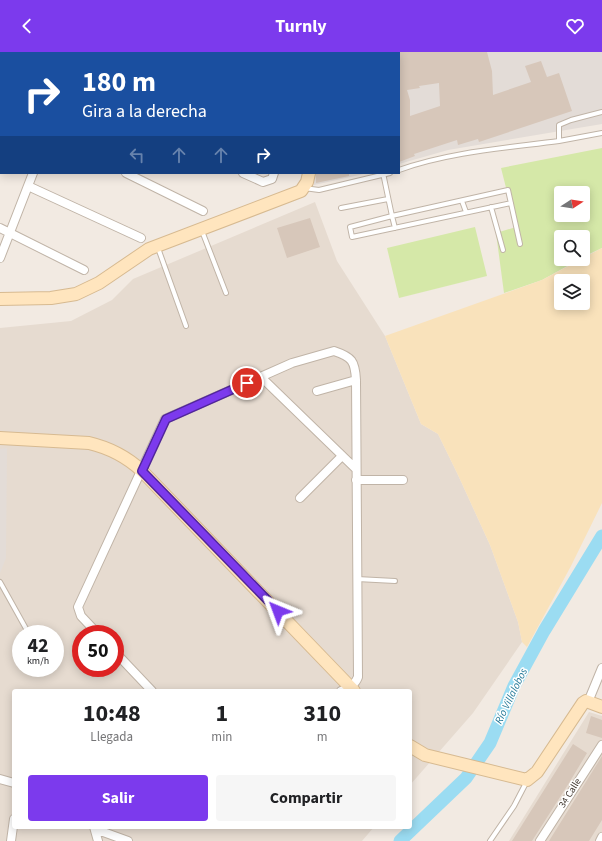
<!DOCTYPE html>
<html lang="es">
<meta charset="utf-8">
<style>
body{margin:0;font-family:"Source Sans 3",sans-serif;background:#f6f6f6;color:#202124;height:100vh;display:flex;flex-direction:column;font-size:15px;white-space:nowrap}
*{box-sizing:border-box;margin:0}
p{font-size:13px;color:#757577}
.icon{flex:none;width:22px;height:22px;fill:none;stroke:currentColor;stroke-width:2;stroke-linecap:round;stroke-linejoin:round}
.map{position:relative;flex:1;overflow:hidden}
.side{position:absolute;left:12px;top:637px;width:400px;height:140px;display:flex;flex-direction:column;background:#fff;border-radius:4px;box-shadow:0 2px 10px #0003}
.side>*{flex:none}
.banner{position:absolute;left:0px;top:0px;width:400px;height:122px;box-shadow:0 2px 10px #0003;background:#1a4fa0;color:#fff;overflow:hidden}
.needle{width:26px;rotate:78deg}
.fabs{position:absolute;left:554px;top:134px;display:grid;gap:8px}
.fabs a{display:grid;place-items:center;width:36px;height:36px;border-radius:4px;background:#fff;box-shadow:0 2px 10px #0003;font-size:20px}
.speed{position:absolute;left:12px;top:573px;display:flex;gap:8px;font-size:20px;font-weight:700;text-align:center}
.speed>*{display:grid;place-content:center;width:52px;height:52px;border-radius:50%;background:#fff;box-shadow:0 2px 10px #0003;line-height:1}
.speed small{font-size:10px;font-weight:400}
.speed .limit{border:6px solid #d22;background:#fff;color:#111}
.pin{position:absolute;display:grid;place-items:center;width:34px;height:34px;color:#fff;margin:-17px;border:2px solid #fff;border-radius:50%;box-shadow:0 1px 4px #0007}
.me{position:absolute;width:44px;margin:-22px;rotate:316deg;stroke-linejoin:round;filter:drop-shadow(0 0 3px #0008)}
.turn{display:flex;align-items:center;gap:14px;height:84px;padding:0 16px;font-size:18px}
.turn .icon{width:52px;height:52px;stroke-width:2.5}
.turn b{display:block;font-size:28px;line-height:34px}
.lanes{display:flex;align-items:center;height:38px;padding:0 16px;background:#0003;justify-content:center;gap:20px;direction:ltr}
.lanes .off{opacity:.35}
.eta{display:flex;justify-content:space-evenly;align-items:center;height:68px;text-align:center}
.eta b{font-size:24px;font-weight:700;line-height:28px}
.cta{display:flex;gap:8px;margin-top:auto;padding:8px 16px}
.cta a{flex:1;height:46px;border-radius:4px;background:#7c3aed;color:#fff;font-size:16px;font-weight:700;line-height:46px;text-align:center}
.cta a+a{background:#f6f6f6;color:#202124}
header{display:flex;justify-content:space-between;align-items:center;height:52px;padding:0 16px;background:#7c3aed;color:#fff;font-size:18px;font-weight:700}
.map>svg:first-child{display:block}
.residential{fill:#e6dbd0;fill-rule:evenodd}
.industrial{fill:#e3dcd7}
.green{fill:#d5e8a8;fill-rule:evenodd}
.sand{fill:#f9e2bb;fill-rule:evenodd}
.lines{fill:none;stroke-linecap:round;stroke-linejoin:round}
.river{stroke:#9bdcf2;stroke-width:13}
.building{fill:#d7c7ba;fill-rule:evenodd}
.service-casing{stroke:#c0b4a7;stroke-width:6}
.minor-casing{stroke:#c0b4a7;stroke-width:10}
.secondary-casing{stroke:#d7ba91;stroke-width:14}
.service{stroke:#fff;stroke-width:4}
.minor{stroke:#fff;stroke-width:8}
.secondary{stroke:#ffe5be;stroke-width:12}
.route-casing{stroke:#51269a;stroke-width:10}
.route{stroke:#7c3aed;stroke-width:7}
.labels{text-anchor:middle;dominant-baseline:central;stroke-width:3;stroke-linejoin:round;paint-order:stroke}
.street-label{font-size:10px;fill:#433a32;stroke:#fff}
.water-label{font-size:11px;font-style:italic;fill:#257a99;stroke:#fff}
</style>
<header><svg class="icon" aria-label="back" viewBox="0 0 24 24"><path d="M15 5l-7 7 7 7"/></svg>Turnly<svg class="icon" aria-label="heart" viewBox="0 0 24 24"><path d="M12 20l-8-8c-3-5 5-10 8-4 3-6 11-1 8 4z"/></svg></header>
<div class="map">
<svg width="602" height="789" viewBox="0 0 602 789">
<rect width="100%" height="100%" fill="#f2eae2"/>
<!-- residential -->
<path class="residential" d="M76,0H285V1H79Z
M315,150L337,209L385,284L421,372L438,382L458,423L490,493L518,570L522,590L473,661L410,733V639H14V775H374L362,789H0V276L71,269L112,248L133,227ZM21,582H55V616H21ZM81,582H115V616H81Z
M589,660L602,664V789H509Z"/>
<!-- industrial -->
<path class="industrial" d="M295,0H602V72L448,98L399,112V1Z
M313,121H368L314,133Z
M7,396L6,506L0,521V397Z"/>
<!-- green -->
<path class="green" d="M602,96V196L583,205V185H561V207H580L542,228L504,241L496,181L516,175L501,116ZM561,141H583V163H561Z
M475,175L487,224L399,246L387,196Z"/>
<!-- sand -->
<path class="sand" d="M602,196V451L571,514L527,595L522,590L518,570L490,493L458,423L438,382L421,372L385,284L542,228ZM561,229H583V251H561Z"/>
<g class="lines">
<!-- river -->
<path class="river" d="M400,789L466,726L490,691L514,634L544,579L602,484"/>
</g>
<!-- building -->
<path class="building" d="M399,0H487L492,19L493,43L531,30L525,14L541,9L547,25L559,21L572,59L479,90L478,87L458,93L457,88L414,102L415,104L399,110ZM439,31L440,54L410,64V48L407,38L420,36L419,34Z
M316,121H349V124L316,131Z
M310,166L320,195L287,206L277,176Z
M591,664L602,668V686L586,681Z
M573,692L587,701L569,731L532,789H512Z
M602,704V768L589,789H549Z"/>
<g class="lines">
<!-- service casing -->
<g class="service-casing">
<path id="service" d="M300,0V1
M559,89L602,81
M399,118C449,100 506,96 559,89V73L571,68L602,60
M383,121L392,164L350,175L352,185L511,151
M304,136L319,138L390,121
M462,149L466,160
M491,155L503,198
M341,156L388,147
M395,176L392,164L508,138L520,192
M202,179L226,241
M158,196L186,274
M357,527L395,529
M0,530L29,582
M490,789L514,754L527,729"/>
</g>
<!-- minor casing -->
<g class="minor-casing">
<path id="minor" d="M177,0L182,1
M215,0L217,1
M28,1V0
M135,1L136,0
M0,57H1
M0,73L1,71
M126,121L203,159
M243,121L263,130L272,127L274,121
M28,134L141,186
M0,176L84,218
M0,206L33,121
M261,325L356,417
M317,339L356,328
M356,428H403
M300,446L342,404
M98,582L81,564L78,555L165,367L292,311L334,299C352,305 355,309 356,328L358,625C355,633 349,636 341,639
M115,600L152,639
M588,650L602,616
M0,727L14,731
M94,775L98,789
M95,777L128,789
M11,789L14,767
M540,789L602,693
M600,789L602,785"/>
</g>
<!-- secondary casing -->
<g class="secondary-casing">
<path id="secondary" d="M289,0L290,1
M0,247L51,246L76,242L99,231L149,197L301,139L307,130L309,121
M0,386L89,391C110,396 126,404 142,419L354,639
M410,694L425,703L527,728L537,720L583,651L586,649L602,655"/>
</g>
<!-- service -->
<use href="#service" class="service"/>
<!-- minor -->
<use href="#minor" class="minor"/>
<!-- secondary -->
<use href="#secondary" class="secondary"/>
</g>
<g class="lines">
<!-- route casing -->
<g class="route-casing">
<path id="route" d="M247,331L166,367L142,419L278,559"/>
</g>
<!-- route -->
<use href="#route" class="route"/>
</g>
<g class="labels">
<!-- street labels -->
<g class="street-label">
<text transform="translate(570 741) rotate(-58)">34 Calle</text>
</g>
<!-- water labels -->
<g class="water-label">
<text transform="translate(511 644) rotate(-64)">Río Villalobos</text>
</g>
</g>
</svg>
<div class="fabs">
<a><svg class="needle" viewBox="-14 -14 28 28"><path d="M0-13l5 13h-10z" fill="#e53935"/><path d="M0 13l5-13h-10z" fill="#757577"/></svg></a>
<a><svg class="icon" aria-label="search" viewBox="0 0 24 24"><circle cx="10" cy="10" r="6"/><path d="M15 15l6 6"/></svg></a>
<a><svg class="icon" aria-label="layers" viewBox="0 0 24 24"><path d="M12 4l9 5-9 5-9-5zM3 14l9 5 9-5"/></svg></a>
</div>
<div class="speed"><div>42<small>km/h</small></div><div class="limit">50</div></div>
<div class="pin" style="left:247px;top:331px;background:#d93025"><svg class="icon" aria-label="arrive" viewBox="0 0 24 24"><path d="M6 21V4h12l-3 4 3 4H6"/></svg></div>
<svg class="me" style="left:278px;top:559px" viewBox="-20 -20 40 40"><path d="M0-17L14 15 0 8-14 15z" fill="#7c3aed" stroke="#fff" stroke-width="4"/></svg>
<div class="banner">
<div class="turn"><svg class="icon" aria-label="right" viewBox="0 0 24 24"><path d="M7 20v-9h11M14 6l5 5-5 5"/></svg><div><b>180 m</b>Gira a la derecha</div></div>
<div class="lanes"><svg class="icon off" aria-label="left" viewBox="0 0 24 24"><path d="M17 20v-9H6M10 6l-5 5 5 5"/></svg><svg class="icon off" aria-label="ahead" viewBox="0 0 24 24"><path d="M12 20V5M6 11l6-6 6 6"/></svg><svg class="icon off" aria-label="ahead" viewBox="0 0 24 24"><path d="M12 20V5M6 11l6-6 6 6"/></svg><svg class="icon" aria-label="right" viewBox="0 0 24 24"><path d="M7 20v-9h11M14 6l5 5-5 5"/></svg></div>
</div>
<section class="side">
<div class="eta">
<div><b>10:48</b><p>Llegada</p></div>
<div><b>1</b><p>min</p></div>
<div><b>310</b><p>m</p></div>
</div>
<div class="cta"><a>Salir</a><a>Compartir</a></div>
</section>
</div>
